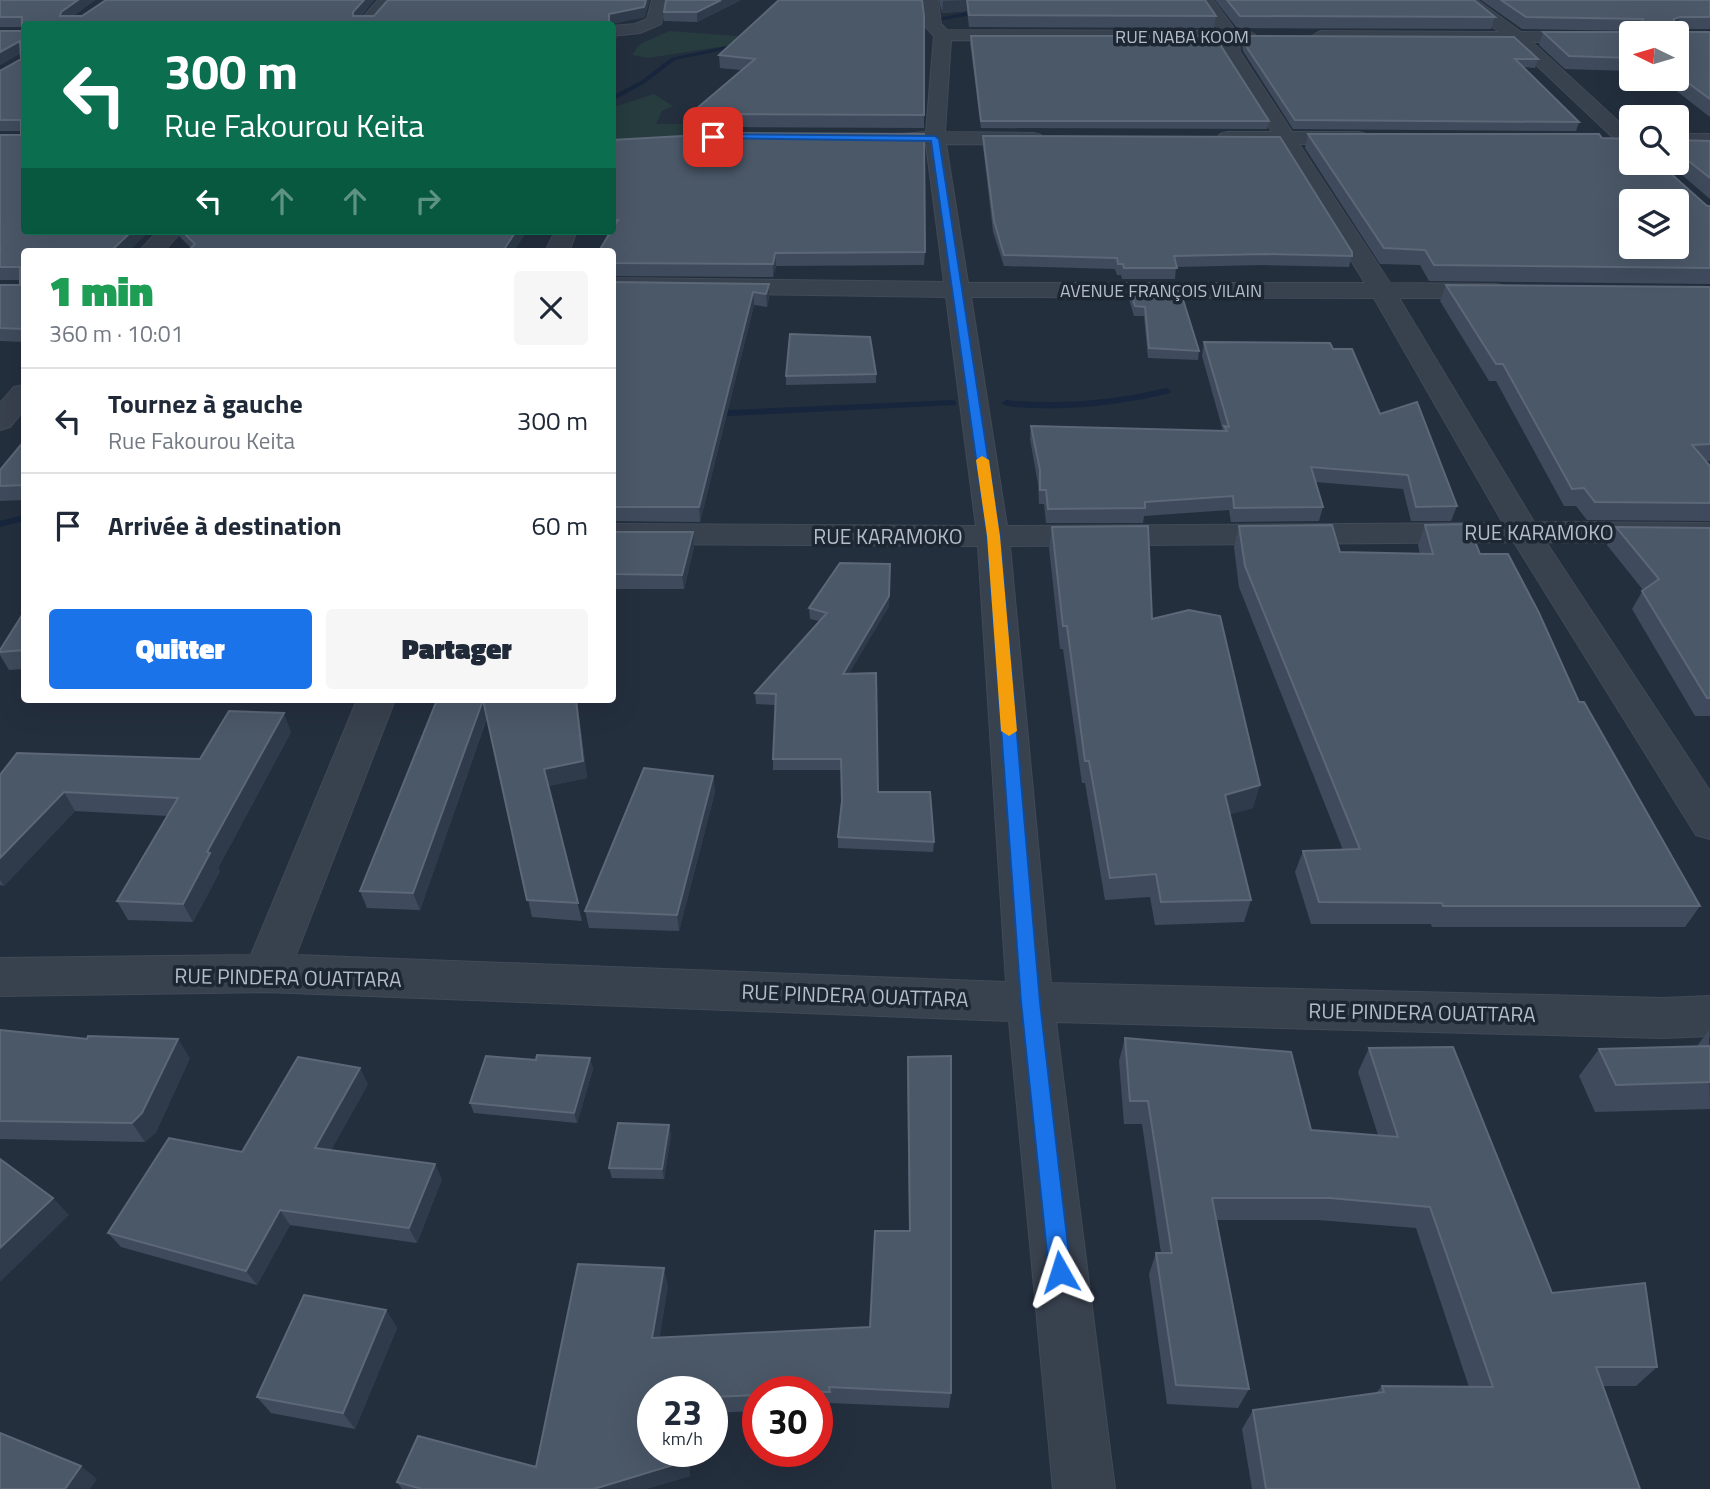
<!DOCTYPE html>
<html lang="fr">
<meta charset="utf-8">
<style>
body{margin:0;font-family:"Titillium Web",sans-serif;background:#f6f6f7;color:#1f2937;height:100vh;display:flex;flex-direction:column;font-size:26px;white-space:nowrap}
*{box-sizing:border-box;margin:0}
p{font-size:23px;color:#747a83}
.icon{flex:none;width:38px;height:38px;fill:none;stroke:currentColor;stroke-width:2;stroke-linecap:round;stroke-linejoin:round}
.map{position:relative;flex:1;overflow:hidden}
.details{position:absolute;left:21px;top:248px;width:595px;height:455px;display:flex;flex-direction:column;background:#fff;border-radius:7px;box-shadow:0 7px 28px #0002}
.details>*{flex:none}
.banner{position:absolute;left:21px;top:21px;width:595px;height:214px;border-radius:7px;box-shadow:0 7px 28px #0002;background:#0b6e4f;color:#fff;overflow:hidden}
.needle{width:46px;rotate:275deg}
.tools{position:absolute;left:1619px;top:21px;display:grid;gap:14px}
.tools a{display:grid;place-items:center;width:70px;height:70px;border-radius:7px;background:#fff;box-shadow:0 7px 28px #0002;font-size:35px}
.speed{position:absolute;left:637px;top:1376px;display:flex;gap:14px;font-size:35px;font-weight:700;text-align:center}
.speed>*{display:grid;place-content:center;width:91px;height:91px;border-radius:50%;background:#fff;box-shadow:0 7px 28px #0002;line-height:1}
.speed small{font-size:18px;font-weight:400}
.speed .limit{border:10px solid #d22;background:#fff;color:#111}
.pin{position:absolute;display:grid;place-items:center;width:60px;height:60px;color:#fff;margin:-30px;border-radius:14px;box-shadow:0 4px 10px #0006}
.me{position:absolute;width:77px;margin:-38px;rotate:354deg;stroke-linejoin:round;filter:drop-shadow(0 0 5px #0008)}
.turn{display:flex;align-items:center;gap:24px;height:147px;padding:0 28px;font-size:32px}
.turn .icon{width:91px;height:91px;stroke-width:2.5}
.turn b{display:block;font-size:49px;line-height:60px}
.lanes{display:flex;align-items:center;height:66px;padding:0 28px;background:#0003;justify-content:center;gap:35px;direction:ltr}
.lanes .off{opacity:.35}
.round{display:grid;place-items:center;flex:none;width:74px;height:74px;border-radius:7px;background:#f6f6f7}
.headline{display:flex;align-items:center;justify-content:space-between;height:119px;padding:0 28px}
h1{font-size:42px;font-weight:800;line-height:52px;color:#1e9e55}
.button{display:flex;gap:14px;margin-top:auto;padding:14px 28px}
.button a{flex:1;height:80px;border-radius:7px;background:#1a73e8;color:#fff;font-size:28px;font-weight:800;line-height:80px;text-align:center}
.button a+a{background:#f6f6f7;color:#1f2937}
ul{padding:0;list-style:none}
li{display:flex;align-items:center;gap:21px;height:105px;padding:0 28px;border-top:2px solid #e0e1e3}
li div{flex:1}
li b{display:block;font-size:26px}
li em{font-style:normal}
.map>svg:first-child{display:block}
.green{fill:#263c3f}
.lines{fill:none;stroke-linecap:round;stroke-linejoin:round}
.stream{fill:#17263c;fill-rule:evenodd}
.minor-casing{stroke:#414a57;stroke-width:2}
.minor{fill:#38414e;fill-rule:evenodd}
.wall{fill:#3f4b5c}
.shaded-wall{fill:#2f3b4b}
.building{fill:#4b5868;stroke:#5c6777;stroke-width:2;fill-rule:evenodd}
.route{fill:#1a73e8;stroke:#114b97;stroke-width:2}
.slow{fill:#f59e0b}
.labels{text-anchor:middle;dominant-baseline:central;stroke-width:7;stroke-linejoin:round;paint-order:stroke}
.far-street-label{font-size:18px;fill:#b4bcc9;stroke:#1d2633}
.street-label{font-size:21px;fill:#b4bcc9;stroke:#1d2633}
</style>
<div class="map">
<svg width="1710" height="1489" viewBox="0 0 1710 1489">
<rect width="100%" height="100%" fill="#242f3e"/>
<!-- green -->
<path class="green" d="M669,31L738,36L751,42L648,58L632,55L640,44Z
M654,94L673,106L662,111L656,124H727L731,138L613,147V107Z"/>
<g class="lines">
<!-- stream -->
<path class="stream" d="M1003,0H1012L971,15L922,24L919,22L968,12Z
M746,42L748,45L675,60L645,83L612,101V96L641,81L671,58Z
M1166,388L1171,391L1170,393C1124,404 1080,410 1033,408C1023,408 1009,408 1001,403L1006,400C1061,405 1112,401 1166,388Z
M952,400L956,401V405L709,417L704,414L709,411Z
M24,515V521L0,527V521Z"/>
<!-- minor casing -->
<g class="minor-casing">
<path id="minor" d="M378,0H395L374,24H357Z
M652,0H668L661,24L640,33L612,36V26L635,24L647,19Z
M922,0H938L941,24L947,30L1219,31L1197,0H1213L1236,31H1249L1257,36L1255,40L1239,41L1240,52L1292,132H1359L1366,134L1369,138L1366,142L1359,144H1299L1390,283L1496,284L1505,286L1508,291L1505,296L1496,298H1399L1534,522L1710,523V543L1546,542L1710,791V839L1696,835L1514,542L1010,546L1051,983L1663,998L1710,996V1036L1663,1038L1056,1022L1115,1489H1053L1009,1021L266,992L0,996V958L251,955L357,700H395L296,955L1006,982L978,546L612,544V524L976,526L946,297L612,292V278L944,282L926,144L902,142L899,138L902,134L926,132L934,36L925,26ZM951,40L1223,41L1222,52L1272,132H1227L1220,134L1217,138L1220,142L1227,144H1279L1365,283H968L946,144L1034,145L1041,143L1044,139L1041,135L1034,133L945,132ZM971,297L1374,298L1503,523L1007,526Z
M1459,0H1477L1521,32L1636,33H1631V42H1532L1631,133V150L1624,148L1512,42L1320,41L1312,36L1320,31L1499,32Z
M1676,134H1710V146H1676Z
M158,231H182L163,252H138Z
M555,231H577L569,252H545Z
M24,385V410L10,427L0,430V403L14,387Z"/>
</g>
<!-- minor -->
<use href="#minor" class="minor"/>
</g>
<!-- wall -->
<path class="wall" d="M0,0H95L73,16L374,0L361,16L645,17L610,24H24V342L0,341V285H20V280H0V135H21V131H0V71L21,59V53L0,65V31H22V27H0Z
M741,0L697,22L664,21V12Z
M779,0L924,115V128L737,127L689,130L688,116L741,70L720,68L719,55Z
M939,0H1205L1216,16L1214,28L969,27L967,11L942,13Z
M1215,0H1474L1495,17L1491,29L1237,28Z
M1481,0H1710V29H1680L1681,32H1710V117L1661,79H1676V33H1631V71L1565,69L1539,45L1543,32H1636V31L1522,29Z
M971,36L1269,121L1267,129L981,128L970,43Z
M1243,36L1538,59L1535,68L1524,67L1579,122L1576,131L1293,129L1243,51L1242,44Z
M1308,134L1602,138L1707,206H1710V284L1429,281L1420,265L1380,264L1305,148Z
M983,136L1352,256L1349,267L1263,265L1176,267L1175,279H1122L1121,275H1117L1115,269L1004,266L993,232L983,146Z
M612,140L925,252L924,265L776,266L773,277L612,276V252L599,251L610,232H599V231H612Z
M1676,140L1710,141V199L1668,163H1676Z
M178,231H527L513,252H187L191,248L180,237Z
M612,282L769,284V297L767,307L754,305L700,522L612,521Z
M1446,285L1710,287V461H1706L1710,466V521L1587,520L1576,506H1564L1496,381H1489L1440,301Z
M1130,290L1199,351L1198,360L1148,358L1144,316H1134L1129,299Z
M1204,342L1380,414L1457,506L1451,521H1411L1403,489L1315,482L1323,507L1319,521L1231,522L1229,510L1144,516L1143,523H1046L1044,504H1039L1038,484L1030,439L1031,426L1223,431L1202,356Z
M876,374V383L786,385V376Z
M24,441V500L0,501V470Z
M1425,525L1480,554L1579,702L1700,906L1685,927H1432L1431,924H1311L1295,872L1303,851L1343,850L1239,587L1234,547L1239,526L1340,552L1420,554L1418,545Z
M1052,527L1152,619L1253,808L1229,814L1251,900L1244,922L1155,925L1150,897L1105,900L1085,783H1082L1063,649H1060L1049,548Z
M1616,527L1710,528V716H1695L1632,609L1643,590L1607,545Z
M612,532L694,547L684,589H612Z
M889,606L849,673L878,792L934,842L933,852L838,848V837L841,802V770H773V759L775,705L756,704L755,693L819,621L810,619L809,608Z
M24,612V669L9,670L0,655V650Z
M437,700H577L587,778L548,786L582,921L532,917L487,718L420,910L367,908L360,891Z
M291,732L218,868L220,871L193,922L128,920L117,901L168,816L75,811L4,886L0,885V775L200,759Z
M713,776L715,792L679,931L589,928L585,911Z
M0,1030L190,1058L156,1132L145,1142L0,1139Z
M1709,1030L1710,1109L1595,1112L1579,1076L1599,1049L1697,1046Z
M1125,1038L1311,1130L1378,1135L1358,1072L1369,1048L1552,1293L1657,1367L1636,1386H1603L1640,1489H1252L1242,1429L1253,1410L1376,1393L1382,1386L1469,1387L1416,1228L1318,1220H1216L1249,1389L1238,1408L1167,1404L1149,1274L1156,1253H1161L1142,1124H1124L1119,1061Z
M908,1057L951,1393L949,1408L830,1403V1408H817V1391H758V1411L712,1413V1391H653L690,1476L646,1489H402L397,1482L536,1467L668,1286L659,1338L870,1327L909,1231L907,1076Z
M590,1058L593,1069L577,1123L474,1113L470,1103L536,1060Z
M368,1084L331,1150L442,1179L417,1243L290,1225L257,1285L121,1247L108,1233L242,1152Z
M669,1125L671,1135L664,1179L612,1178L609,1168Z
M386,1310L397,1328L355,1429L271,1413L257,1397Z"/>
<!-- shaded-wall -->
<path class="shaded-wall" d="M78,0H95L64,22L60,16L61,12Z
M364,0H374L355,22V24L353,12Z
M646,0H650L645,17L609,24V14Z
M721,0H741L697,22V12Z
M967,0V11L942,13L943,1Z
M1680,17L1675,29L1674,19Z
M616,28L617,38L612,44V33Z
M20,41L24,51L0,65V52Z
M132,231H150L128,252H110Z
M516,231H527L513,252H503Z
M775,253L776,266L773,277V264Z
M769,284V297L767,307L766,294Z
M753,292L754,305L700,522L699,507Z
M693,532L694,547L684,589L682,575Z
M890,564L889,606L843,684V674Z
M483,700L487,717L420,910L413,893Z
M576,700H577L587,778L548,786L544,769Z
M284,713L291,732L218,868L220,871L193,922L183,904L207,852Z
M713,776L715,792L679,931L677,915Z
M1260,785L1253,808L1218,818L1225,795Z
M64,792L75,811L4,886L0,880V858Z
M178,1039L190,1058L156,1132L145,1142L132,1123Z
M590,1058L593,1069L577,1123L574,1113Z
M360,1068L368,1084L324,1163L315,1148Z
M669,1125L671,1135L664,1179L662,1169Z
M435,1164L442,1179L417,1243L409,1228Z
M53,1198L69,1215L0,1282V1248Z
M280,1210L290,1225L257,1285L246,1271Z
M664,1268L668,1286L657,1355L652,1338Z
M386,1310L397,1328L355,1429L343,1413Z
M686,1451H690V1476L646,1489H594Z
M81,1466L97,1479L90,1489H65Z"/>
<!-- building -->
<path class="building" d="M0,0H78L61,12L60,16H82L106,0H364L353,12V16H374L388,0H646L644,7L609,14V24H24V231H132L110,252H24V329L0,328V285H20V267H0V135H21V120H0V71L21,59L20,41L0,52V31H22V17H0Z
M666,0H721L697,12H664Z
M779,0H922L924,16V115L736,114L688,116L755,59L719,55Z
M967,0H1205L1216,16L969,15Z
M1227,0H1474L1495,17L1240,16Z
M1501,0H1710V17H1680L1674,19V23H1678L1681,32H1710V99L1676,74V33H1631V58L1569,56L1543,32H1636L1643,19L1526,17Z
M971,36H1221V46L1269,121H981Z
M1243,36L1514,37L1538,59H1515L1579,122L1295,120L1244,43Z
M736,133L924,134L925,252L775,253L773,264L612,263V252L599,251L611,231H612V229L618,220H612V140Z
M1308,134H1599L1602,138L1631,139V163H1659L1707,206H1710V268L1434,265L1425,250L1384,248ZM1631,201H1676V247H1631Z
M983,136L1280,137L1352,252V256L1265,254L1174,256L1177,268H1124L1123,264H1118L1117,258L1004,255L994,221Z
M1676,140L1710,141V178L1676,151Z
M182,231H516L503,251L459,252H187L195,244Z
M612,282L769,284L766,294L753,292L699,507H612Z
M1446,285L1710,287V444L1692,445L1710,466V503L1595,502L1584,488L1572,489L1503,364H1496Z
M1130,290H1180L1199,351L1149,348L1145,307L1135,306Z
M790,334L870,337L876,374L786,376Z
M1204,342L1330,343L1333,349H1352L1380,414L1417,402L1457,506L1416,507L1408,475L1311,467L1323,507L1234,508L1233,496L1145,502V508L1048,509L1046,490H1040V470L1031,426L1227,431L1224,426L1229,427Z
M24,441V485L0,486V470Z
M1468,524L1480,554H1508L1539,613L1579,702H1584L1700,906H1443L1442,903L1319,902L1303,851L1360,849L1245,566L1239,526L1332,525L1340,552L1433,554L1425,525Z
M1148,526L1152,619L1189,610L1220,616L1260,785L1225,795L1251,900L1161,902L1156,874L1110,878L1089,761H1085L1067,626H1063L1052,527Z
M1616,527L1710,528V698H1707L1642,591L1659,579Z
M612,532H693L682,575L612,574Z
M840,563L890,564L889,596L843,674L876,673L878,792H930L934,842L838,837L842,801L841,759H773L776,694L755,693L827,613L809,608Z
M24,612V650L0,652V650Z
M437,700H483L413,893L360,891Z
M483,700H576L583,761L544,769L578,903L527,900Z
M229,711L284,713L207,852L210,853L183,904L117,901L178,798L64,792L0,858V775L17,753L200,759Z
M644,768L713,776L677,915L585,911Z
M0,1030L87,1039L88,1036L178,1039L142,1113L132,1123L0,1121Z
M1125,1038L1291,1052L1311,1130L1398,1137L1369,1048L1453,1047L1552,1293L1645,1283L1657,1367H1596L1640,1489H1266L1253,1410L1384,1392L1382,1386L1493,1387L1430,1207L1330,1198H1212L1249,1389L1176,1385L1156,1253H1172L1148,1101H1130Z
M1710,1046V1082L1616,1085L1599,1049Z
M537,1055L590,1058L574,1113L470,1103L486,1056L536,1060Z
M951,1056V1393L829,1387L830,1392L758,1391V1395L712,1397V1391H653V1451H686V1461L594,1489H422L397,1482L418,1436L536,1467L578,1264L664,1268L652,1338L870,1327L875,1231H910L908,1057Z
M298,1057L360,1068L315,1148L435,1164L409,1228L280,1210L246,1271L108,1233L169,1138L242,1152Z
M618,1123L669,1125L662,1169L609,1168Z
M0,1159L53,1198L0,1248Z
M304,1295L386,1310L343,1413L257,1397Z
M0,1433L81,1466L65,1489H0Z"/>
<!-- route -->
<path class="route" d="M713,134L935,136L939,139L1000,536L1040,1002L1071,1272L1068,1280L1060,1284L1052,1280L1049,1272L1021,1002L987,536L931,141L711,138Z"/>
<!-- slow -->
<path class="slow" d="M982,456L989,460L1000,536L1017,731L1009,736L1001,731L987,536L976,460Z"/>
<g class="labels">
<!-- far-street labels -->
<g class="far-street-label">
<text x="1182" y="36">RUE NABA KOOM</text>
<text x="1161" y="290">AVENUE FRANÇOIS VILAIN</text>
</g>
<!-- street labels -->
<g class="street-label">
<text x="1539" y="532">RUE KARAMOKO</text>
<text x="888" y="536">RUE KARAMOKO</text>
<text transform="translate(288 977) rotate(1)">RUE PINDERA OUATTARA</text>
<text transform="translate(855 995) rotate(2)">RUE PINDERA OUATTARA</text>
<text transform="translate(1422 1012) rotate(1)">RUE PINDERA OUATTARA</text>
</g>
</g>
</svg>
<div class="tools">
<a><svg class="needle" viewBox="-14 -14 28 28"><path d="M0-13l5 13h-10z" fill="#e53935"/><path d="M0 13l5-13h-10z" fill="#747a83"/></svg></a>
<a><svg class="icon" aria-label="search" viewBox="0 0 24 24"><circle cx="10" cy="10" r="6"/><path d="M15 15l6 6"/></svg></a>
<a><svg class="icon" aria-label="layers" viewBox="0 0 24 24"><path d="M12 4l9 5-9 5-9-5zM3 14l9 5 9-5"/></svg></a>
</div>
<div class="speed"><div>23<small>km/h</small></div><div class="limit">30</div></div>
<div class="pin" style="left:713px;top:137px;background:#d93025"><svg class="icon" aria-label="arrive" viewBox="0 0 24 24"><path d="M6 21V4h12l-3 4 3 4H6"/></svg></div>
<svg class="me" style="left:1060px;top:1272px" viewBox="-20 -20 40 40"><path d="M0-17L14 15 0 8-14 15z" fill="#1a73e8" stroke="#fff" stroke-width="4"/></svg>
<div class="banner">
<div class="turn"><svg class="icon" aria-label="left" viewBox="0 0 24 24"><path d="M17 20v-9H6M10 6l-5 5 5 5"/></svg><div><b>300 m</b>Rue Fakourou Keita</div></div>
<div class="lanes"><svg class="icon" aria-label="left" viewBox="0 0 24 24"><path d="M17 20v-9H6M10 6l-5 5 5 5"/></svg><svg class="icon off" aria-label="ahead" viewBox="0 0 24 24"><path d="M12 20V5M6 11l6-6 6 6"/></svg><svg class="icon off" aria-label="ahead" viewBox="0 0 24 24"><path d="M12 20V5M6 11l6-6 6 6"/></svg><svg class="icon off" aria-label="right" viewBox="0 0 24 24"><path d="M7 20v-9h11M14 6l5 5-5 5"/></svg></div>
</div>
<section class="details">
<div class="headline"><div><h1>1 min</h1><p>360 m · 10:01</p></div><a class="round"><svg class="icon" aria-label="close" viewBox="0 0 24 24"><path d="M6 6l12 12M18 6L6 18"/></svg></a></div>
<ul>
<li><svg class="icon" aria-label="left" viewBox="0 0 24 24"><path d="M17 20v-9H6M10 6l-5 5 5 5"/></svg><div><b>Tournez à gauche</b><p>Rue Fakourou Keita</p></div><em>300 m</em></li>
<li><svg class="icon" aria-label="arrive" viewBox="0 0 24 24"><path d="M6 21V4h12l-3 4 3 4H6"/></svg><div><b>Arrivée à destination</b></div><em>60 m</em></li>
</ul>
<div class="button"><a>Quitter</a><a>Partager</a></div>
</section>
</div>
